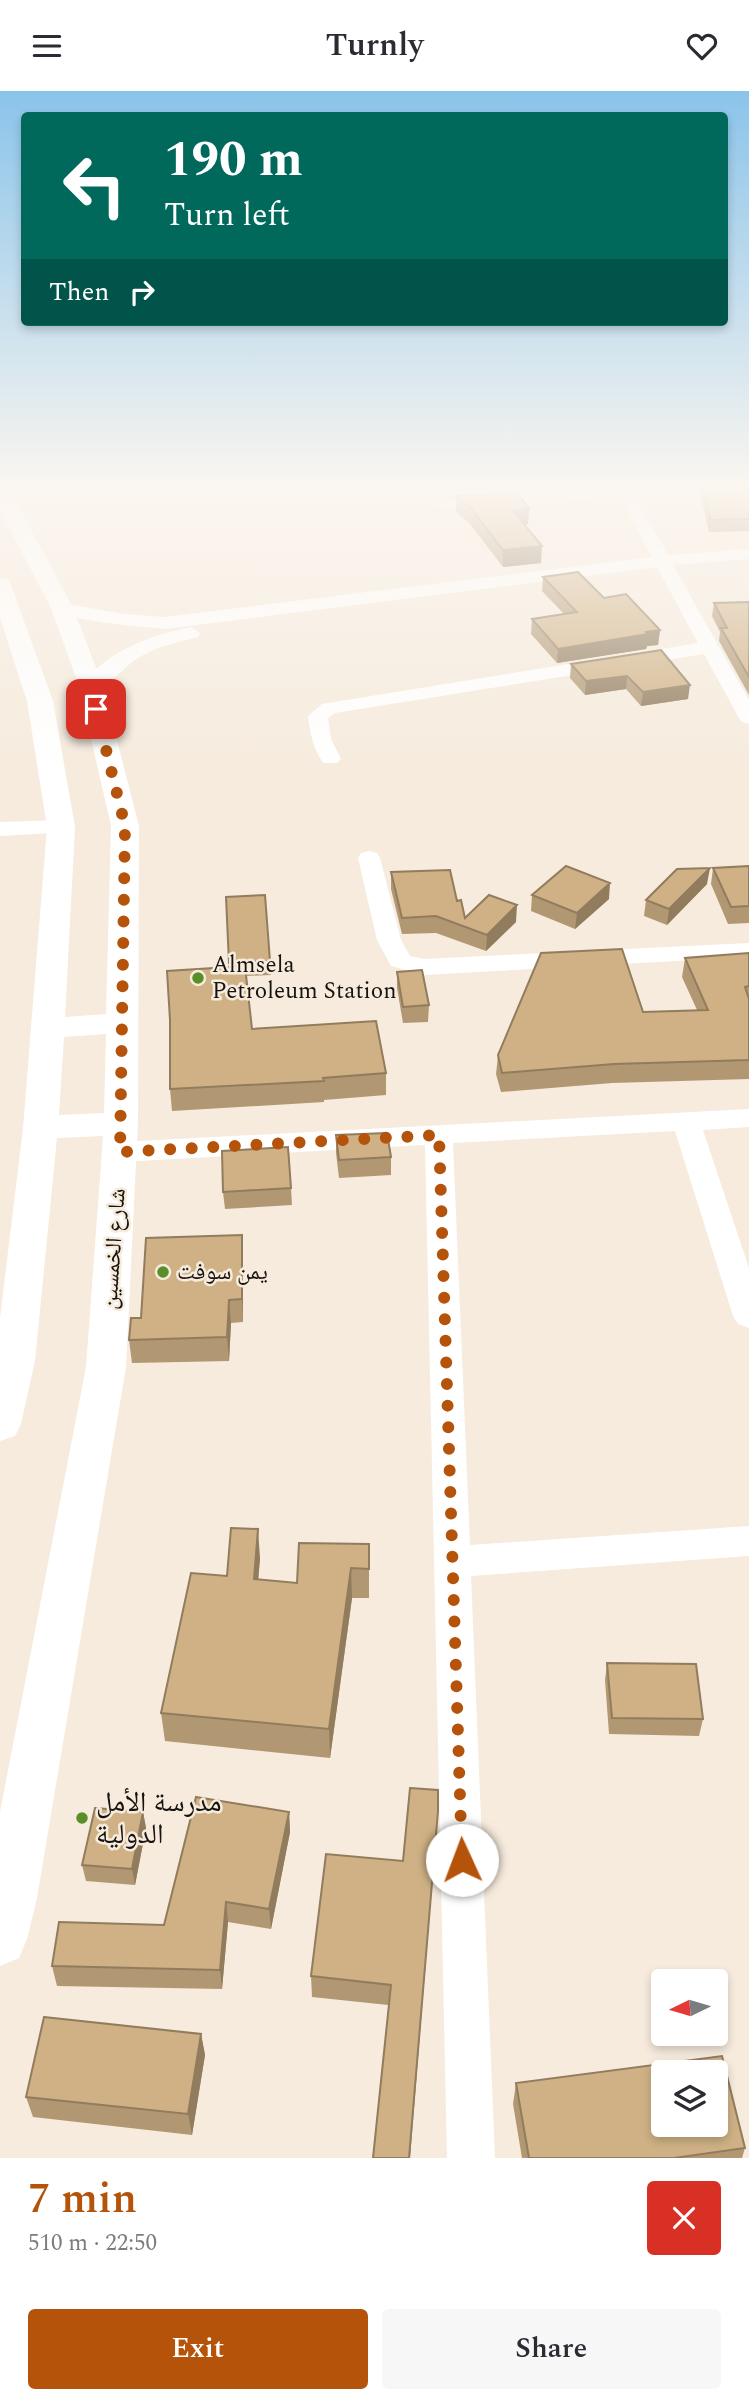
<!DOCTYPE html>
<meta charset="utf-8">
<style>
body{margin:0;font-family:Spectral,"Noto Naskh Arabic",serif;background:#f7f7f7;color:#2b2b33;height:100vh;display:flex;flex-direction:column;font-size:26px;white-space:nowrap}
*{box-sizing:border-box;margin:0}
p{font-size:23px;color:#7c7c81}
.icon{flex:none;width:38px;height:38px;fill:none;stroke:currentColor;stroke-width:2;stroke-linecap:round;stroke-linejoin:round}
.map{position:relative;height:2067px;overflow:hidden}
.side{display:flex;flex-direction:column;background:#fff;flex:1}
.side>*{flex:none}
.guide{position:absolute;left:21px;top:21px;width:707px;height:214px;border-radius:7px;box-shadow:0 4px 10px #0003;background:#00695c;color:#fff;overflow:hidden}
.needle{width:46px;rotate:265deg}
.buttons{position:absolute;left:651px;top:1878px;display:grid;gap:14px}
.buttons a{display:grid;place-items:center;width:77px;height:77px;border-radius:7px;background:#fff;box-shadow:0 4px 10px #0003;font-size:35px}
.pin{position:absolute;display:grid;place-items:center;width:60px;height:60px;color:#fff;margin:-30px;border-radius:14px;box-shadow:0 4px 10px #0006}
.me{position:absolute;width:77px;margin:-38px;rotate:358deg;stroke-linejoin:round;filter:drop-shadow(0 0 5px #0008)}
.turn{display:flex;align-items:center;gap:24px;height:147px;padding:0 28px;font-size:32px}
.turn .icon{width:91px;height:91px;stroke-width:2.5}
.turn b{display:block;font-size:49px;line-height:60px}
.then{display:flex;align-items:center;height:66px;padding:0 28px;background:#0003;gap:14px;font-size:26px}
.round{display:grid;place-items:center;flex:none;width:74px;height:74px;border-radius:7px;background:#f7f7f7}
.headline{display:flex;align-items:center;justify-content:space-between;height:119px;padding:0 28px}
h1{font-size:42px;font-weight:600;line-height:52px;color:#b45309}
.cta{display:flex;gap:14px;margin-top:auto;padding:14px 28px}
.cta a{flex:1;height:80px;border-radius:7px;background:#b45309;color:#fff;font-size:28px;font-weight:600;line-height:80px;text-align:center}
.cta a+a{background:#f7f7f7;color:#2b2b33}
header{display:flex;justify-content:space-between;align-items:center;height:91px;padding:0 28px;background:#fff;font-size:32px;font-weight:600}
.map>svg:first-child{display:block}
.lines{fill:none;stroke-linecap:round;stroke-linejoin:round}
.minor{fill:#fff;fill-rule:evenodd}
.major{fill:#fff;fill-rule:evenodd}
.wall{fill:#b29872}
.shaded-wall{fill:#917c5d}
.building{fill:#cfb185;stroke:#917c5d;stroke-width:2;fill-rule:evenodd}
.route{stroke:#b45309;stroke-width:12;stroke-dasharray:0 21.6}
.poi-dot{fill:#598f28;stroke:#f6ebdd;stroke-width:2.5}
.labels{text-anchor:middle;dominant-baseline:central;stroke-width:5;stroke-linejoin:round;paint-order:stroke}
.poi-label{font-size:23px;fill:#17130e;stroke:#f6ebdd;text-anchor:start}
.street-label{font-size:23px;fill:#17130e;stroke:#f6ebdd}
.near-poi-label{font-size:28px;fill:#17130e;stroke:#f6ebdd;text-anchor:start}
</style>
<header><svg class="icon" aria-label="menu" viewBox="0 0 24 24"><path d="M4 6h16M4 12h16M4 18h16"/></svg>Turnly<svg class="icon" aria-label="heart" viewBox="0 0 24 24"><path d="M12 20l-8-8c-3-5 5-10 8-4 3-6 11-1 8 4z"/></svg></header>
<div class="map">
<svg width="749" height="2067" viewBox="0 0 749 2067">
<rect width="100%" height="100%" fill="#f6ebdd"/>
<g class="lines">
<!-- minor -->
<path class="minor" d="M409,395H426L443,407L463,410L629,395L668,464L749,458V468L673,474L749,609V633L742,631L739,627L704,563L335,622L328,627L331,648L341,668L337,672H323C313,657 310,642 308,625L322,613L698,552L657,476L165,538C145,536 64,530 53,517L62,512L124,523L165,526L652,466L619,405L463,420L432,414Z
M191,536L200,542L198,546C175,552 154,556 135,569C120,579 103,604 84,599L81,595C106,560 151,544 191,536Z
M61,729L69,731L72,736L69,741L0,745V731Z
M369,760L377,762L380,767L401,849L410,865L424,868L749,852V866L424,884L391,875L377,849L358,767L361,762Z
M749,1018V1036L703,1039L749,1177V1237L738,1233L733,1225L675,1040L453,1052L470,1454L749,1435V1465L471,1485L495,2067H447L425,1054L120,1071L110,1068L106,1061L110,1054L120,1051Z"/>
<!-- major -->
<path class="major" d="M0,395H7L10,399L73,517L103,595L139,735L138,1032L126,1276L37,1807L27,1848L19,1867L0,1875V1721L86,1276L103,1045L57,1047L35,1270L21,1333L15,1345L0,1350V1227L23,1037L47,736L27,610L0,527V487L8,489L11,494L53,610L75,736L65,926L106,923L111,735L79,595L51,517L0,419ZM106,943L104,1022L59,1024L64,946Z"/>
</g>
<!-- wall -->
<path class="wall" d="M690,395H749V440L709,441L699,398H691Z
M456,405L529,417L528,433L524,434L541,472L503,476L470,433L456,421Z
M543,486L604,507L660,539L658,554L647,555L646,558L557,572L531,543L532,528L564,523L542,500Z
M749,511V604L719,550L720,541L712,525L714,512Z
M661,559L688,608L641,615L626,598L585,604L570,587L571,573Z
M749,775V832L728,833L711,793L713,777Z
M391,781L457,810L465,827L516,831L486,860L436,842L402,843L391,798Z
M707,793L667,834L644,825L646,809Z
M265,804L271,884L246,885L252,938L386,982V1004L324,1009V1011L172,1020L170,998V929L229,876L226,806Z
M532,804L609,808L575,838L531,820Z
M749,862V988L612,992L501,1001L496,983L498,964L643,921L697,919L682,886L685,867Z
M397,881L429,914L428,931L403,932L397,897Z
M336,1044L391,1066V1084L339,1087L336,1062Z
M291,1097L292,1114L225,1118L223,1101Z
M243,1167V1231L231,1232L229,1270L132,1272L129,1249Z
M369,1453V1507H352L330,1667L165,1650L161,1622L227,1485L260,1467L258,1488L297,1492Z
M607,1572L703,1628L699,1645L609,1643L605,1589Z
M143,1721L146,1737L135,1794L86,1790L82,1774Z
M289,1721L290,1741L271,1838L228,1831L222,1898L57,1895L52,1875L164,1834Z
M437,1742L388,1914L312,1906L311,1885L403,1770Z
M201,1943L205,1964L192,2044L33,2026L26,2006Z
M516,1992L745,2057L742,2067H522L513,2013Z"/>
<!-- shaded-wall -->
<path class="shaded-wall" d="M529,417L528,433L512,437L513,420Z
M542,455L541,472L503,476V459Z
M660,539L658,554L647,555L646,558L557,572L558,558Z
M627,585L626,598L585,604L586,590Z
M690,594L688,608L641,615L643,601Z
M710,777L707,793L667,834L669,818Z
M610,792L609,808L575,838L577,822Z
M517,814L516,831L486,860L487,844Z
M242,1144L243,1167V1231L242,1208Z
M229,1209L231,1232L229,1270L227,1246Z
M258,1438L260,1467L256,1517L254,1488Z
M351,1477L352,1507L330,1667L329,1638Z
M438,1720L410,2067H409Z
M143,1721L146,1737L135,1794L132,1778Z
M289,1721L290,1741L271,1838L269,1818Z
M226,1811L228,1831L222,1898L220,1879Z
M201,1943L205,1964L192,2044L188,2023Z"/>
<!-- building -->
<path class="building" d="M702,395H749V428L711,429Z
M517,402L529,417L513,420L542,455L503,459L471,417L456,405Z
M578,481L604,507L626,503L660,539L646,541L648,543L558,558L532,528L577,521L543,486Z
M749,511V586L721,537H727L714,512Z
M661,559L690,594L643,601L627,585L586,590L571,573Z
M566,775L610,792L577,822L532,804Z
M749,775V815L731,816L713,777Z
M710,777L669,818L646,809L677,778Z
M450,779L457,810L461,809L465,827L489,804L517,814L487,844L436,825L402,827L391,781Z
M265,804L270,870L229,872L226,806Z
M622,858L643,921L708,919L685,867L749,862V895L745,896L749,908V969L614,973L502,982L498,964L541,862Z
M245,875L252,938L376,930L386,982L323,987L324,990L170,998V929L167,880Z
M422,879L429,914L403,916L397,881Z
M387,1042L391,1066L339,1069L336,1044Z
M288,1056L291,1097L223,1101L222,1060Z
M242,1144V1208L229,1209L227,1246L129,1249L131,1227H141L146,1147Z
M231,1437L258,1438L254,1488L297,1492L299,1452L369,1453V1478L351,1477L329,1638L161,1622L191,1482L227,1485Z
M607,1572L696,1573L703,1628L612,1627Z
M410,1697L438,1699V1720L409,2067H373L391,1894L311,1885L326,1763L403,1770Z
M196,1706L289,1721L269,1818L226,1811L220,1879L52,1875L59,1831L164,1834Z
M95,1717L143,1721L132,1778L82,1774Z
M44,1926L201,1943L188,2023L26,2006Z
M722,1965L745,2057L674,2067H529L516,1992ZM663,1981H716V2034H663Z"/>
<!-- sky -->
<linearGradient id="sky" x2="0" y2="1"><stop stop-color="#8ac4ea"/><stop offset="0.58" stop-color="#fbf6f0"/><stop offset="1" stop-color="#fbf6f0" stop-opacity="0"/></linearGradient>
<rect width="749" height="684" fill="url(#sky)"/>
<g class="lines">
<!-- route -->
<path class="route" d="M96,618L125,735L120,1061L439,1044L462,1769"/>
</g>
<!-- markers -->
<g class="poi-dot">
<circle cx="198" cy="887" r="7"/>
<circle cx="163" cy="1181" r="7"/>
<circle cx="82" cy="1727" r="7"/>
</g>
<g class="labels">
<!-- poi labels -->
<g class="poi-label">
<text x="212" y="874">Almsela<tspan x="212" dy="26">Petroleum Station</tspan></text>
<text x="177" y="1181">يمن سوفت</text>
</g>
<!-- street labels -->
<g class="street-label">
<text transform="translate(114 1158) rotate(-86)">شارع الخمسين</text>
</g>
<!-- near-poi labels -->
<g class="near-poi-label">
<text x="96" y="1711">مدرسة الأمل<tspan x="96" dy="32">الدولية</tspan></text>
</g>
</g>
</svg>
<div class="buttons">
<a><svg class="needle" viewBox="-14 -14 28 28"><path d="M0-13l5 13h-10z" fill="#e53935"/><path d="M0 13l5-13h-10z" fill="#7c7c81"/></svg></a>
<a><svg class="icon" aria-label="layers" viewBox="0 0 24 24"><path d="M12 4l9 5-9 5-9-5zM3 14l9 5 9-5"/></svg></a>
</div>
<div class="pin" style="left:96px;top:618px;background:#d93025"><svg class="icon" aria-label="arrive" viewBox="0 0 24 24"><path d="M6 21V4h12l-3 4 3 4H6"/></svg></div>
<svg class="me" style="left:462px;top:1769px" viewBox="-20 -20 40 40"><circle r="19" fill="#fff"/><path d="M0-13L10 11 0 6-10 11z" fill="#b45309"/></svg>
<div class="guide">
<div class="turn"><svg class="icon" aria-label="left" viewBox="0 0 24 24"><path d="M17 20v-9H6M10 6l-5 5 5 5"/></svg><div><b>190 m</b>Turn left</div></div>
<div class="then">Then<svg class="icon" aria-label="right" viewBox="0 0 24 24"><path d="M7 20v-9h11M14 6l5 5-5 5"/></svg></div>
</div>
</div>
<section class="side">
<div class="headline"><div><h1>7 min</h1><p>510 m · 22:50</p></div><a class="round" style="background:#d93025;color:#fff"><svg class="icon" aria-label="close" viewBox="0 0 24 24"><path d="M6 6l12 12M18 6L6 18"/></svg></a></div>
<div class="cta"><a>Exit</a><a>Share</a></div>
</section>
